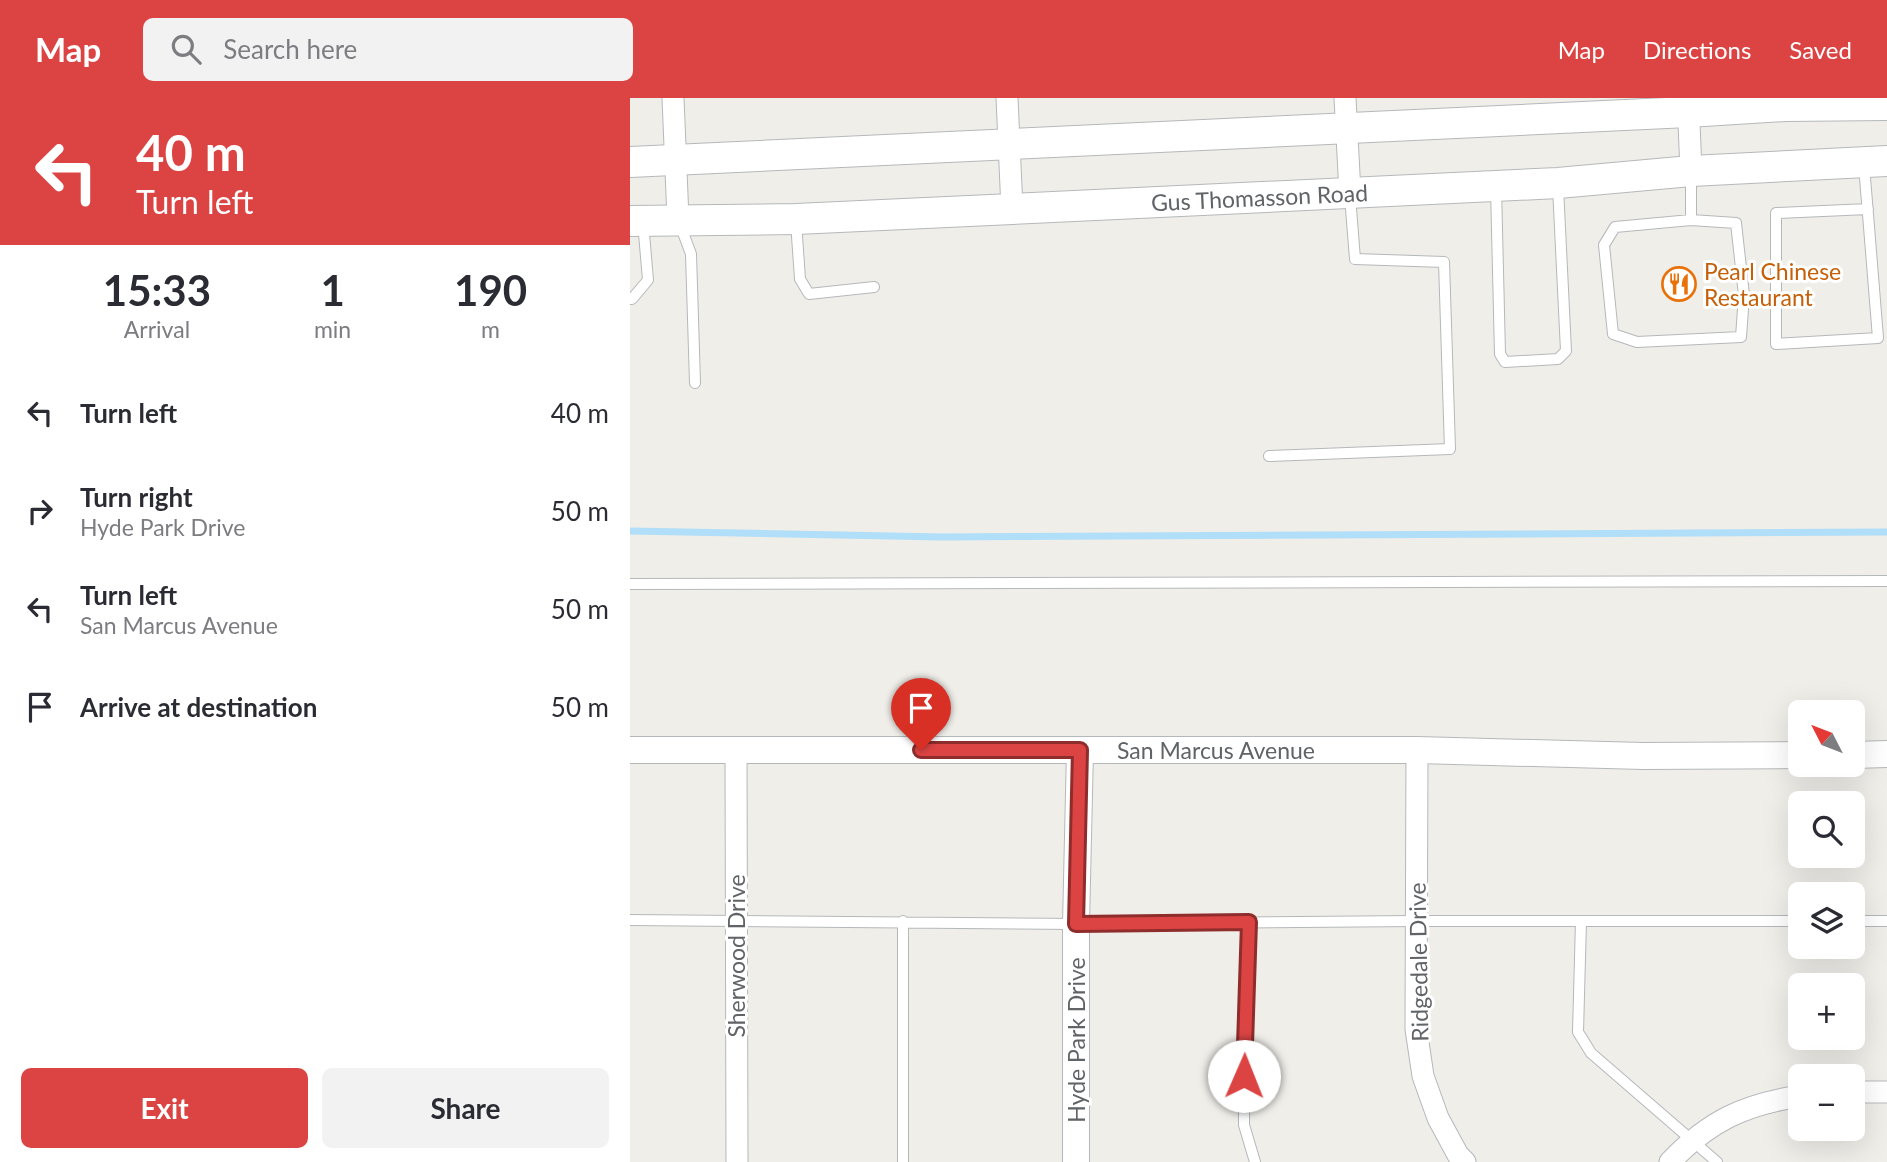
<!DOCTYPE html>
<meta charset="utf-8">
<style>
body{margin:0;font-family:Lato,sans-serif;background:#f2f2f3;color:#2b2b33;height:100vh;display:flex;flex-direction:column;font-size:26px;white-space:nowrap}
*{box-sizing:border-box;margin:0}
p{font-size:23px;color:#7c7c81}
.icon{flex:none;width:38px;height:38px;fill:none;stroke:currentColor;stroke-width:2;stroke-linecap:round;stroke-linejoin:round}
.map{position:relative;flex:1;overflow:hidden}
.panel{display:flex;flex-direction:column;background:#fff;width:630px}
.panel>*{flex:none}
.guide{background:#dc4443;color:#fff;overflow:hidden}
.needle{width:46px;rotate:312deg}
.fabs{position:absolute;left:1158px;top:602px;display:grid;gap:14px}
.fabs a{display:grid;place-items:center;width:77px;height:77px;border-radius:10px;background:#fff;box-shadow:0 7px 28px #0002;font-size:35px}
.pin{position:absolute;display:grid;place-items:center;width:60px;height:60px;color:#fff;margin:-72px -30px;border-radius:50% 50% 50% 0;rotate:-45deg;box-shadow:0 0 7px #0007}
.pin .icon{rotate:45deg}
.me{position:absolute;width:77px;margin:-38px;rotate:1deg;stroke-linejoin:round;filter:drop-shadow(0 0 5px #0008)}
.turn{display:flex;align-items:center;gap:24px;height:147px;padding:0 21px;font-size:32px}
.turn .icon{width:91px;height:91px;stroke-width:2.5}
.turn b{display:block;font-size:49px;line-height:60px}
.eta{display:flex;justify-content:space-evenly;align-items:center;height:119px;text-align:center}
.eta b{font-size:42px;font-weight:700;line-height:49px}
.action{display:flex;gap:14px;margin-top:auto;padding:14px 21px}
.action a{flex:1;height:80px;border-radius:10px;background:#dc4443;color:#fff;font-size:28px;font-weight:700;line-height:80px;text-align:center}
.action a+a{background:#f2f2f3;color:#2b2b33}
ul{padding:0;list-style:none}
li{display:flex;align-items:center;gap:21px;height:98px;padding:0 21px}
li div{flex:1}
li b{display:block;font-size:26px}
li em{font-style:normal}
header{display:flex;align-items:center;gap:42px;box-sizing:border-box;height:98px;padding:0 35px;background:#dc4443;color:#fff}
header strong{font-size:33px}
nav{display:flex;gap:38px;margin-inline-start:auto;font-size:24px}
.search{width:490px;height:63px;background:#f2f2f3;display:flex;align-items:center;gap:18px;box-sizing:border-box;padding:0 24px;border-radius:10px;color:#7c7c81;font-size:26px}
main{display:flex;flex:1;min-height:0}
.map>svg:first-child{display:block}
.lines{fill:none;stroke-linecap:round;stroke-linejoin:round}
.stream{stroke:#b1def8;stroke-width:7}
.service-casing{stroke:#b5b8bb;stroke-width:12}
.minor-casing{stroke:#b5b8bb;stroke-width:23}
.tertiary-casing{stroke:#b5b8bb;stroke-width:28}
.secondary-casing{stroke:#b5b8bb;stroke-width:32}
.service{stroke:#fff;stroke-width:10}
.minor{stroke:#fff;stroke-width:21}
.tertiary{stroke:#fff;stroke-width:26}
.secondary{stroke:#fff;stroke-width:30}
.route-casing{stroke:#8f2c2c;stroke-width:18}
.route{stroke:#dc4443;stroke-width:12}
.labels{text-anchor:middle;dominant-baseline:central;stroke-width:6;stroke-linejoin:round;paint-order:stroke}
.street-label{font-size:23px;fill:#606467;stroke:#fff}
.food-label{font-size:23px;fill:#c56008;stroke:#fff;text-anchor:start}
</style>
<header>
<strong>Map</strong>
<div class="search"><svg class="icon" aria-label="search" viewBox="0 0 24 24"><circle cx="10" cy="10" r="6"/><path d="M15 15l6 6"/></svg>Search here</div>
<nav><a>Map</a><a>Directions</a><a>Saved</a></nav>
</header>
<main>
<section class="panel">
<div class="guide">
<div class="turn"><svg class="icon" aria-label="left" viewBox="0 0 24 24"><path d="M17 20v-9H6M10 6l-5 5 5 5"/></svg><div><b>40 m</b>Turn left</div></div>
</div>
<div class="eta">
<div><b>15:33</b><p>Arrival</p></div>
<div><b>1</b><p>min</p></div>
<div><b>190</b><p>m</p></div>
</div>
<ul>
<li><svg class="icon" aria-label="left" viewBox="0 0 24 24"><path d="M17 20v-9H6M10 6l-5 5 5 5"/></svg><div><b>Turn left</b></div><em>40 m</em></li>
<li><svg class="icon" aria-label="right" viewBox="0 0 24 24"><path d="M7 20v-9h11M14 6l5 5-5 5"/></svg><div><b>Turn right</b><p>Hyde Park Drive</p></div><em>50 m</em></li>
<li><svg class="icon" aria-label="left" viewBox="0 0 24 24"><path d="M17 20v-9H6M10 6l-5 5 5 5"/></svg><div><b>Turn left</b><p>San Marcus Avenue</p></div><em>50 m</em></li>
<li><svg class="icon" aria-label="arrive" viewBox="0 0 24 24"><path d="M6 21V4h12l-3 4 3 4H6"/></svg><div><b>Arrive at destination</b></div><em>50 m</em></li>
</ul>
<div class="action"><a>Exit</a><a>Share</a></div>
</section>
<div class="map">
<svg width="1257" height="1064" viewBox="0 0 1257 1064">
<rect width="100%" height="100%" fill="#f0eee9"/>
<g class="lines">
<!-- stream -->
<path class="stream" d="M0,433L312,439L1257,434"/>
<!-- service casing -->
<g class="service-casing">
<path id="service" d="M1234,67L1248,240L1146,246V115L1238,111
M866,90L870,256L875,264L928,261L936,253L928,89
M1061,122L1106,125L1114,197L1111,239L1007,244L983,236L974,147L985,129L1061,122V76
M49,124L61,156L65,285
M166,124L170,181L179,196L244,189
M0,201H2L18,182L13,124
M639,358L820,351L814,164L725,161L720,98
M0,486L1257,483
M0,822L446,826L786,823H1171
M951,823L948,934L961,955L1087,1064
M1223,823H1257
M619,824L614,954V1027L625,1064
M273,1064V823"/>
</g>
<!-- minor casing -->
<g class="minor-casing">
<path id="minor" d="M43,0L48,121
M377,0L382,111
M715,0L720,95
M1058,2L1061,73
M787,652L786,931L793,978L808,1020L828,1057L835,1064
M106,653L107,1064
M1223,994H1257
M1040,1064C1079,1023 1115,1006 1171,998"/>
</g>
<!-- tertiary casing -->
<g class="tertiary-casing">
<g id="tertiary">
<path id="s1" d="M0,652H787L1013,658L1171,657"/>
<path d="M1223,657L1257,656"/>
<path d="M446,1064V826L450,652"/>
</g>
</g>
<!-- secondary casing -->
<g class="secondary-casing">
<g id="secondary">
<path d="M0,64L1058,14L1155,8L1257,7"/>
<path id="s2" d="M0,123L166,121L382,111L928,85L1061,73L1257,63"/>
</g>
</g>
<!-- service -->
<use href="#service" class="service"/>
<!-- minor -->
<use href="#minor" class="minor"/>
<!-- tertiary -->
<use href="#tertiary" class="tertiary"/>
<!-- secondary -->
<use href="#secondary" class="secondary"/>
</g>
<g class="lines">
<!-- route casing -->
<g class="route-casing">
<path id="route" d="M291,652H450L446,826L619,824L614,978"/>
</g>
<!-- route -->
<use href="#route" class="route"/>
</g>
<!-- icons -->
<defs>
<g id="restaurant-ring" transform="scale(1.75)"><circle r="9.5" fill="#fff" stroke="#e8710a" stroke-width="1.5"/><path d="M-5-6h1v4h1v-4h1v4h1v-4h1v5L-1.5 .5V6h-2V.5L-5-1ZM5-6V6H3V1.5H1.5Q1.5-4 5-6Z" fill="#e8710a"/></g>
</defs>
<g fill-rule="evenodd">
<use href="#restaurant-ring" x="1049" y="186"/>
</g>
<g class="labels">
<!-- street labels -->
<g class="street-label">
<text stroke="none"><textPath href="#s2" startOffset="630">Gus Thomasson Road</textPath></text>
<text stroke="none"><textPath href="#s1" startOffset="586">San Marcus Avenue</textPath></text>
<text transform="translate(106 858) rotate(-90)">Sherwood Drive</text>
<text transform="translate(788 864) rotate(-91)">Ridgedale Drive</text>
<text transform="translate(446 942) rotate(-90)">Hyde Park Drive</text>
</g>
<!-- food labels -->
<g class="food-label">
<text x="1074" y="173">Pearl Chinese<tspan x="1074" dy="26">Restaurant</tspan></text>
</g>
</g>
</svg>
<div class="fabs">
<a><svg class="needle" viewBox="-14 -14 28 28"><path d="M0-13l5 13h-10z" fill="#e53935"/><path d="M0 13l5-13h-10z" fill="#7c7c81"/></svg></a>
<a><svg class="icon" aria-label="search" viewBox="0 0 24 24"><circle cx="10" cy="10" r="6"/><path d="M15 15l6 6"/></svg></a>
<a><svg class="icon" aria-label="layers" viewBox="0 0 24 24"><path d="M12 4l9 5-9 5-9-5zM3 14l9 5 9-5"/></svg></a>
<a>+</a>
<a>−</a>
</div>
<div class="pin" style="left:291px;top:652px;background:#d93025"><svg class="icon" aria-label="arrive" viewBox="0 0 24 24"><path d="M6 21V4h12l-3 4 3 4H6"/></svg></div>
<svg class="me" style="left:614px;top:978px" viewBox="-20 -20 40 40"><circle r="19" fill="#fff"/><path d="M0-13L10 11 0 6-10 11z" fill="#dc4443"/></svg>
</div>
</main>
